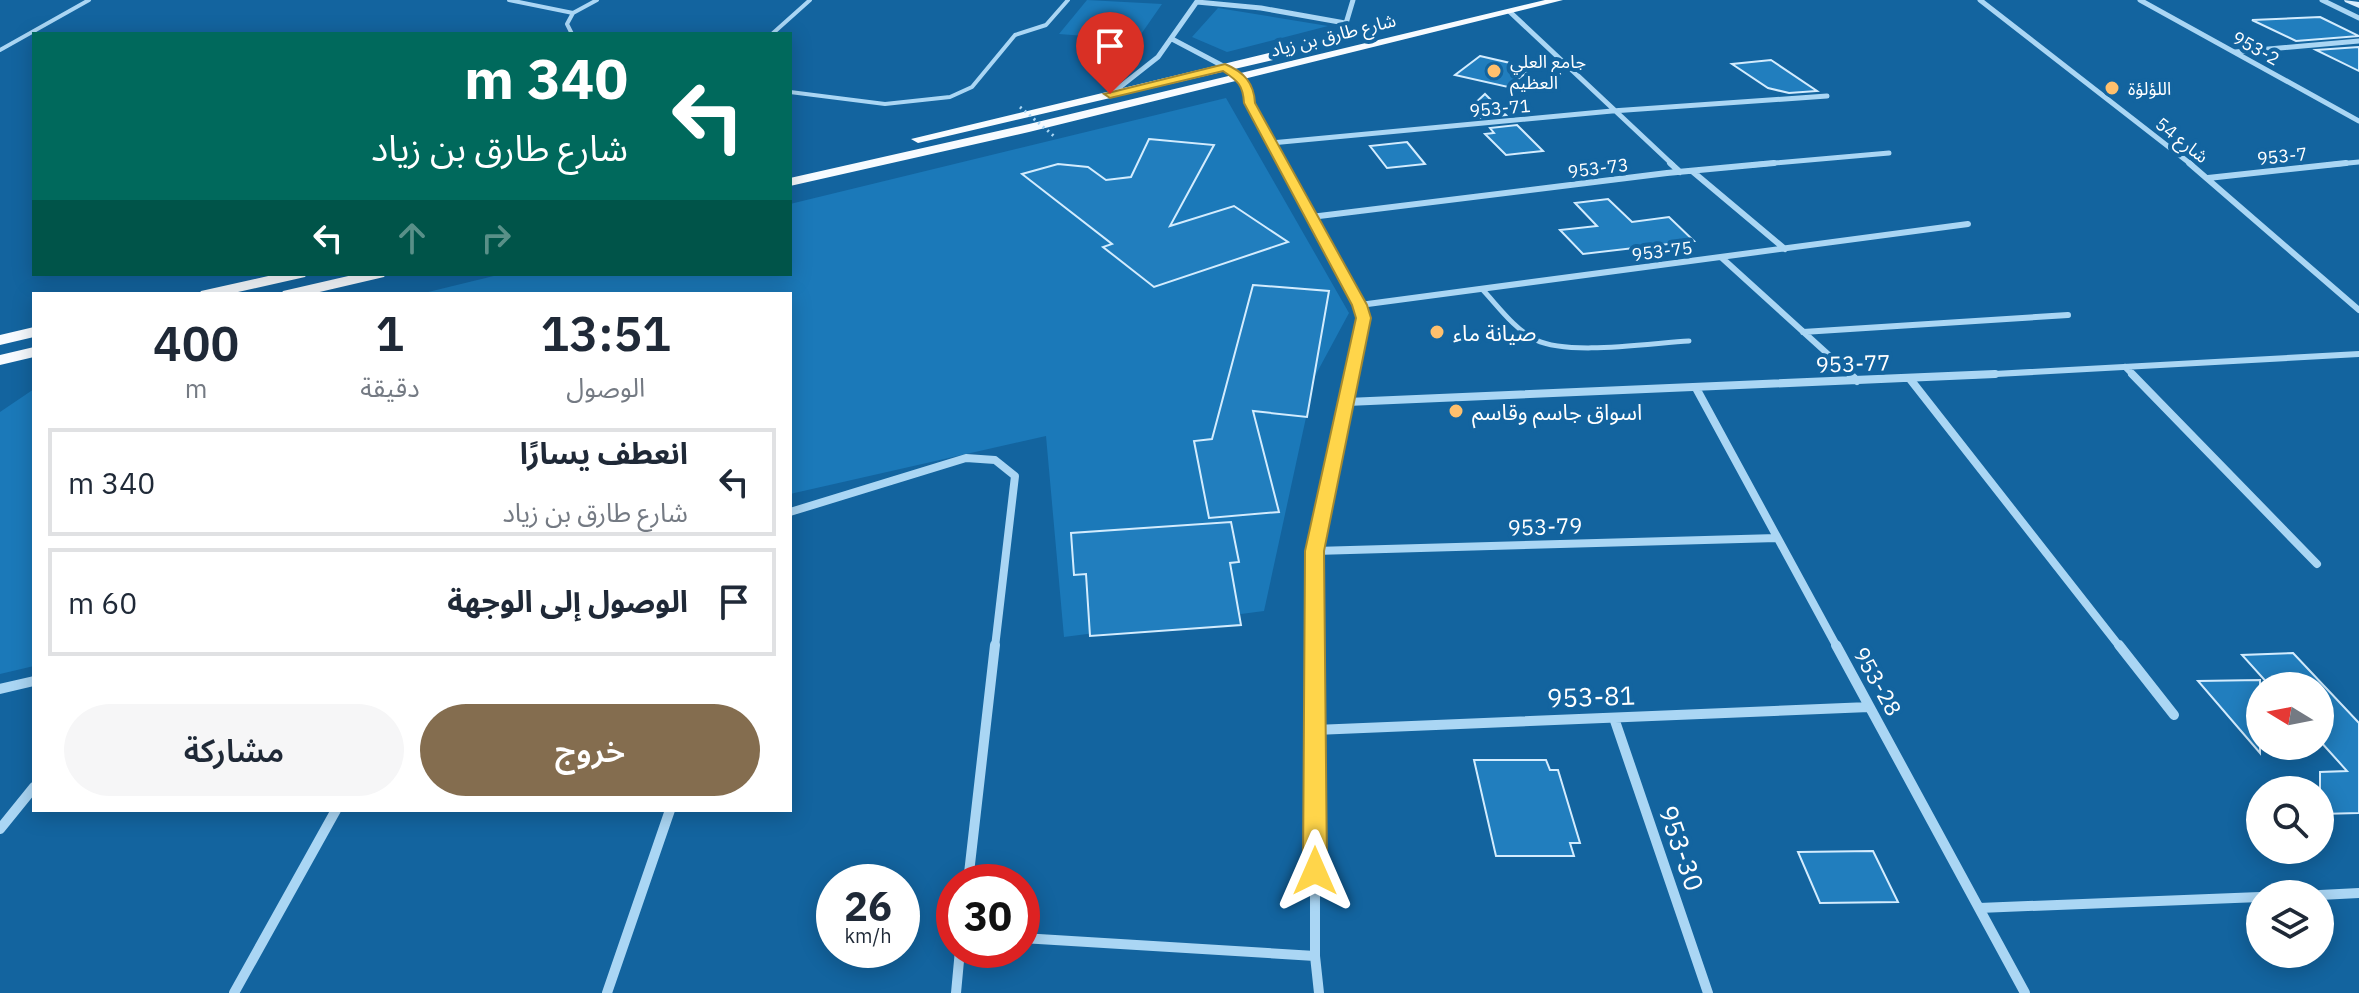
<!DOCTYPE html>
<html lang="ar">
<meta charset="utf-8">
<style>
body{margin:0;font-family:"IBM Plex Sans","Noto Sans Arabic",sans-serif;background:#f6f6f7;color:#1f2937;direction:rtl;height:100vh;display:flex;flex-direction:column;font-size:30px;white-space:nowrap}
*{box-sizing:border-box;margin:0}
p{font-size:26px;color:#747a83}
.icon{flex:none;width:44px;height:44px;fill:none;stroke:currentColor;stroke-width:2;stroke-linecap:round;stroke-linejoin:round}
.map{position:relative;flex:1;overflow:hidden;direction:ltr}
.side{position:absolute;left:32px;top:292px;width:760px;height:520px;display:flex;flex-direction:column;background:#fff;border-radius:0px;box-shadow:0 4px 20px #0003;direction:rtl}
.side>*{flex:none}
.guide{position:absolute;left:32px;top:32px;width:760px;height:244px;border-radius:0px;box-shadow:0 4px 20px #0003;direction:rtl;background:#00695c;color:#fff;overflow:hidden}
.needle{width:52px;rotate:280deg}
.buttons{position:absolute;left:2246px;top:672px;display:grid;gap:16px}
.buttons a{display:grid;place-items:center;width:88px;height:88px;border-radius:50%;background:#fff;box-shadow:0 4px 20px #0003;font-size:40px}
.speed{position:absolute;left:816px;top:864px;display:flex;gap:16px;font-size:40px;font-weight:700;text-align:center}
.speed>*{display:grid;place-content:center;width:104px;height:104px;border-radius:50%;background:#fff;box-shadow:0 4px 20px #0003;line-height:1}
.speed small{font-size:20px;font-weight:400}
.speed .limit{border:12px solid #d22;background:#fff;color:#111}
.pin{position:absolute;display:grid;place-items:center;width:68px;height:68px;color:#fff;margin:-82px -34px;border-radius:50% 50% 50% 0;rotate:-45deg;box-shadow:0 0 8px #0007}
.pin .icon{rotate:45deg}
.me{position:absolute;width:88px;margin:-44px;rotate:0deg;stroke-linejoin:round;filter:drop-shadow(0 0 6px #0008)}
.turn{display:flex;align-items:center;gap:28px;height:168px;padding:0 32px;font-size:36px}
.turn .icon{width:104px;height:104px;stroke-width:2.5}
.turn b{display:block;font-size:56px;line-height:68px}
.lanes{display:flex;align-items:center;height:76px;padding:0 32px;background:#0003;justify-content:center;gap:40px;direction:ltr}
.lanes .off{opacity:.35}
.eta{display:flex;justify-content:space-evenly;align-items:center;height:136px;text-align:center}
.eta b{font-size:48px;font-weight:600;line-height:56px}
.button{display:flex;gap:16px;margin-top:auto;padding:16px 32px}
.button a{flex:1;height:92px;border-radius:48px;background:#846d4f;color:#fff;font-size:32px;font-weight:600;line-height:92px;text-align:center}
.button a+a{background:#f6f6f7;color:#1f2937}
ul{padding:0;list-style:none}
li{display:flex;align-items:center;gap:24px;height:108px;margin:0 16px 12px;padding:0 16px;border:4px solid #e0e1e3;border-radius:0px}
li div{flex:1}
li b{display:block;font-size:30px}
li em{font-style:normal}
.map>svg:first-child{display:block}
.green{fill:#1b79b9}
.building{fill:#217ebe;stroke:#d3ecfe;stroke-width:2}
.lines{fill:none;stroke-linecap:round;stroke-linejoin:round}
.lane-far1{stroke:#aad6f4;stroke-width:4}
.lane{stroke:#aad6f4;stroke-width:5}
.street-far3{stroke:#aad6f4;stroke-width:5}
.street-far2{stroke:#aad6f4;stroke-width:6}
.street-far1{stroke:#aad6f4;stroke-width:8}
.street{stroke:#aad6f4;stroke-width:10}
.secondary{fill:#daeefd;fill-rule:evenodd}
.primary{fill:#f7fbff;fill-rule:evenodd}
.path-bridge{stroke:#aad6f4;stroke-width:3;stroke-dasharray:2 4;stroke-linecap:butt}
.route{fill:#ffd54a;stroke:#a68a30;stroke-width:2}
.poi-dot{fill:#ffc06d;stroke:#13649f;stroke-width:3}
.labels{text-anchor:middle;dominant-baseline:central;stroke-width:8;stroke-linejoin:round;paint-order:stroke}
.far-street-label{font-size:18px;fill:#fff;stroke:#13649f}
.far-poi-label{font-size:18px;fill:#fff;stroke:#13649f;text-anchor:start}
.poi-label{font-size:22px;fill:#fff;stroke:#13649f;text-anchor:start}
.street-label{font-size:22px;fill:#fff;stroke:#13649f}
.near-street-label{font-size:26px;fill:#fff;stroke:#13649f}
</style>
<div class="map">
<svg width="2359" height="993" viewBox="0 0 2359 993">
<rect width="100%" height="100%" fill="#13649f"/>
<!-- green -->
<path class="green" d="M1087,0L1162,4L1137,40L1059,34Z
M1218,8L1328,26L1227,52L1192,37Z
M1226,98L1349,313L1315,376L1264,611L1064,637L1046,436L790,494V294H420L502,274H790V204Z
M34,389V666L0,674V412Z"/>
<!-- building -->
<path class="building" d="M2320,17L2359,36L2296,41L2252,20Z
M2359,47V71L2316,50Z
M1480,56L1532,68L1508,87L1455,75Z
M1771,60L1817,91L1789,93L1768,88L1732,64Z
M1485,94L1506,115L1481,118L1471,107Z
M1517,125L1543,151L1506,155L1485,134L1494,133L1490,128Z
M1149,139L1214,145L1170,226L1234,206L1288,242L1154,287L1103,247L1112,244L1022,174L1058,164L1088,167L1106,180L1131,177Z
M1407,142L1425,164L1387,168L1370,146Z
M1608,199L1632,222L1669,217L1694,241L1583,254L1560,230L1597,226L1575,203Z
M1253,285L1329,291L1307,417L1253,411L1279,512L1209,518L1194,441L1212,439Z
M1231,522L1239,562L1230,563L1241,625L1090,636L1086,574L1074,575L1071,533Z
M2293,653L2359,723V813L2320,814V772L2347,771L2320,741V686H2270L2242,655Z
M2260,680V753L2198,681Z
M1474,760H1546L1550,770H1558L1580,843H1570L1574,856H1496Z
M1873,851L1898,902L1820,903L1798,852Z"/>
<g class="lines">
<!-- lane-far1 -->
<path class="lane-far1" d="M509,0L573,13L567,24L572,34
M573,13L597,0
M772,34L810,0
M0,50L89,0
M790,92L885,104L950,97L972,87L1015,35L1046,25L1068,0"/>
<!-- lane -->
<path class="lane" d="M1482,289C1498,306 1514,329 1536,340C1569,356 1651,343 1689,341"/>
<!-- street-far3 -->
<path class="street-far3" d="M1980,0L2192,165
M2140,0L2359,121
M2322,0L2359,18
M1197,2L1261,8L1345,23
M1510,12L1673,165
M1172,39L1225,67L1247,83L1249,103L1283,165
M1341,40L1353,0
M2235,52L2359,41
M1111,94L1158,57L1198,0
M1271,143L1612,111L1827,96
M1752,165L1889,153
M2327,165L2359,162"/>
<!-- street-far2 -->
<path class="street-far2" d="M1282,163L1360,305L1363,318L1351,376
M1670,163L1680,172
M2189,163L2359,310
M1692,171L1785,249
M2208,178L2346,163
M1311,217L1667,173L1774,163
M1722,258L1852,376
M1360,305L1968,224
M1803,332L2068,315
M2125,367L2134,376
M1959,376L2359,354"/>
<!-- street-far1 -->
<path class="street-far1" d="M1850,374L1857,381
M2132,374L2317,564
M1910,379L2120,647
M1696,388L1837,647
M1347,402L1995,374
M790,512L966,458L995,460L1015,476L995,647
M1315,551L1777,538
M1315,647V551L1351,374"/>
<!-- street -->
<path class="street" d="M1315,645V956L1319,993
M1836,645L2025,993
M2119,645L2174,715
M0,689L34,681
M1614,718L1708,993
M1315,730L1869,707
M0,829L34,787
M968,882L995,645
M2320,895L2359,893
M1979,908L2260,897
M1022,938L1315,956
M234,993L336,810
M607,993L670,810
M956,993L960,950"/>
<!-- secondary -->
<path class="secondary" d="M2344,0L2359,2V8L2345,2Z"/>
<!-- primary -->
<path class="primary" d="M1545,0H1563L1029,132L790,186V178L1029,124Z
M1269,53L1273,54V60L918,143L911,139Z
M277,274H307L305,277L229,294H199L201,291Z
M357,274H386L384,277L311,294H281L283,291Z
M34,327V337L0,345V335Z
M34,347V357L0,365V355Z"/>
<!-- path-bridge -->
<path class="path-bridge" d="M1020,107L1055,137"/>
</g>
<!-- route -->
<path class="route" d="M1225,64C1244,72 1254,83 1255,103L1367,305L1371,318L1324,551L1327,871L1324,879L1315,882L1307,879L1303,871L1305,551L1356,318L1352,305L1244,103C1243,85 1238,81 1223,71L1110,98L1104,94Z"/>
<!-- markers -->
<g class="poi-dot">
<circle cx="1494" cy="71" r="8"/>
<circle cx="2112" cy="88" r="8"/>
<circle cx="1437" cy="332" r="8"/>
<circle cx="1456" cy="411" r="8"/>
</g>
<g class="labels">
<!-- far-street labels -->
<g class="far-street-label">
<text transform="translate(1333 35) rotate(-14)">شارع طارق بن زياد</text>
<text transform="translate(2256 48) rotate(29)">953-2</text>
<text transform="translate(1500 108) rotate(-5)">953-71</text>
<text transform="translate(2182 140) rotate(38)">شارع 54</text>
<text transform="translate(2282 156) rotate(-6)">953-7</text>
<text transform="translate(1598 168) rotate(-7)">953-73</text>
<text transform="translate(1662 251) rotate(-7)">953-75</text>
</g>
<!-- far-poi labels -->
<g class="far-poi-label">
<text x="1510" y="61">جامع العلي<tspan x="1510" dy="21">العظيم</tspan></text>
<text x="2128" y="88">اللؤلؤة</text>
</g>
<!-- poi labels -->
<g class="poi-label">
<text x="1453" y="332">صيانة ماء</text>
<text x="1472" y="411">اسواق جاسم وقاسم</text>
</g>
<!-- street labels -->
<g class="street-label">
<text transform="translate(1853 363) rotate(-2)">953-77</text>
<text transform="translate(1545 526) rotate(-2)">953-79</text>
<text transform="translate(1878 681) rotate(61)">953-28</text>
</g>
<!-- near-street labels -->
<g class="near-street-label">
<text transform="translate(1591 696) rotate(-2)">953-81</text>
<text transform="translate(1682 848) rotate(71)">953-30</text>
</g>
</g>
</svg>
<div class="buttons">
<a><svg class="needle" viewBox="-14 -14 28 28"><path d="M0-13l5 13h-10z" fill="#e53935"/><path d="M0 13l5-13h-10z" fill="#747a83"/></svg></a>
<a><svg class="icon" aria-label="search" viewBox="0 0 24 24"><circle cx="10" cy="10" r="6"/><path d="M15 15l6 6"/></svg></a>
<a><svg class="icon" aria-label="layers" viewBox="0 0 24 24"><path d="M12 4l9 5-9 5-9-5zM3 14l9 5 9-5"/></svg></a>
</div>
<div class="speed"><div>26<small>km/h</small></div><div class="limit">30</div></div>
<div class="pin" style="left:1110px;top:94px;background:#d93025"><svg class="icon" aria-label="arrive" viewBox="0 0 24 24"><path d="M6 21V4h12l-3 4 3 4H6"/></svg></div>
<svg class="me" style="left:1315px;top:871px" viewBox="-20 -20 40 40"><path d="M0-17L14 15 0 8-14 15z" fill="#ffd54a" stroke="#fff" stroke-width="4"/></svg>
<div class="guide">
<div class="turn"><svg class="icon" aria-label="left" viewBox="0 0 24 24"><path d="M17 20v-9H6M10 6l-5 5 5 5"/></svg><div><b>340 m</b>شارع طارق بن زياد</div></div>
<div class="lanes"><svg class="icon" aria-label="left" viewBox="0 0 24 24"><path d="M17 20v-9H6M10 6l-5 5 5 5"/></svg><svg class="icon off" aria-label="ahead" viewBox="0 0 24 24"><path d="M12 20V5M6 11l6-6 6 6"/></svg><svg class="icon off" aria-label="right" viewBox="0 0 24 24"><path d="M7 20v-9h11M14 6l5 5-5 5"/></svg></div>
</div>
<section class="side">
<div class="eta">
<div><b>13:51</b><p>الوصول</p></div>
<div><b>1</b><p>دقيقة</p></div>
<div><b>400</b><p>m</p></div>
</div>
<ul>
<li><svg class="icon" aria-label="left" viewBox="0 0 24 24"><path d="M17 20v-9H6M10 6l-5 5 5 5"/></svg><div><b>انعطف يسارًا</b><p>شارع طارق بن زياد</p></div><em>340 m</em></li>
<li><svg class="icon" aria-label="arrive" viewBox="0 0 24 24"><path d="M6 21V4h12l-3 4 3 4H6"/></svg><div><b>الوصول إلى الوجهة</b></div><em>60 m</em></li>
</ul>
<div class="button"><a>خروج</a><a>مشاركة</a></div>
</section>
</div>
